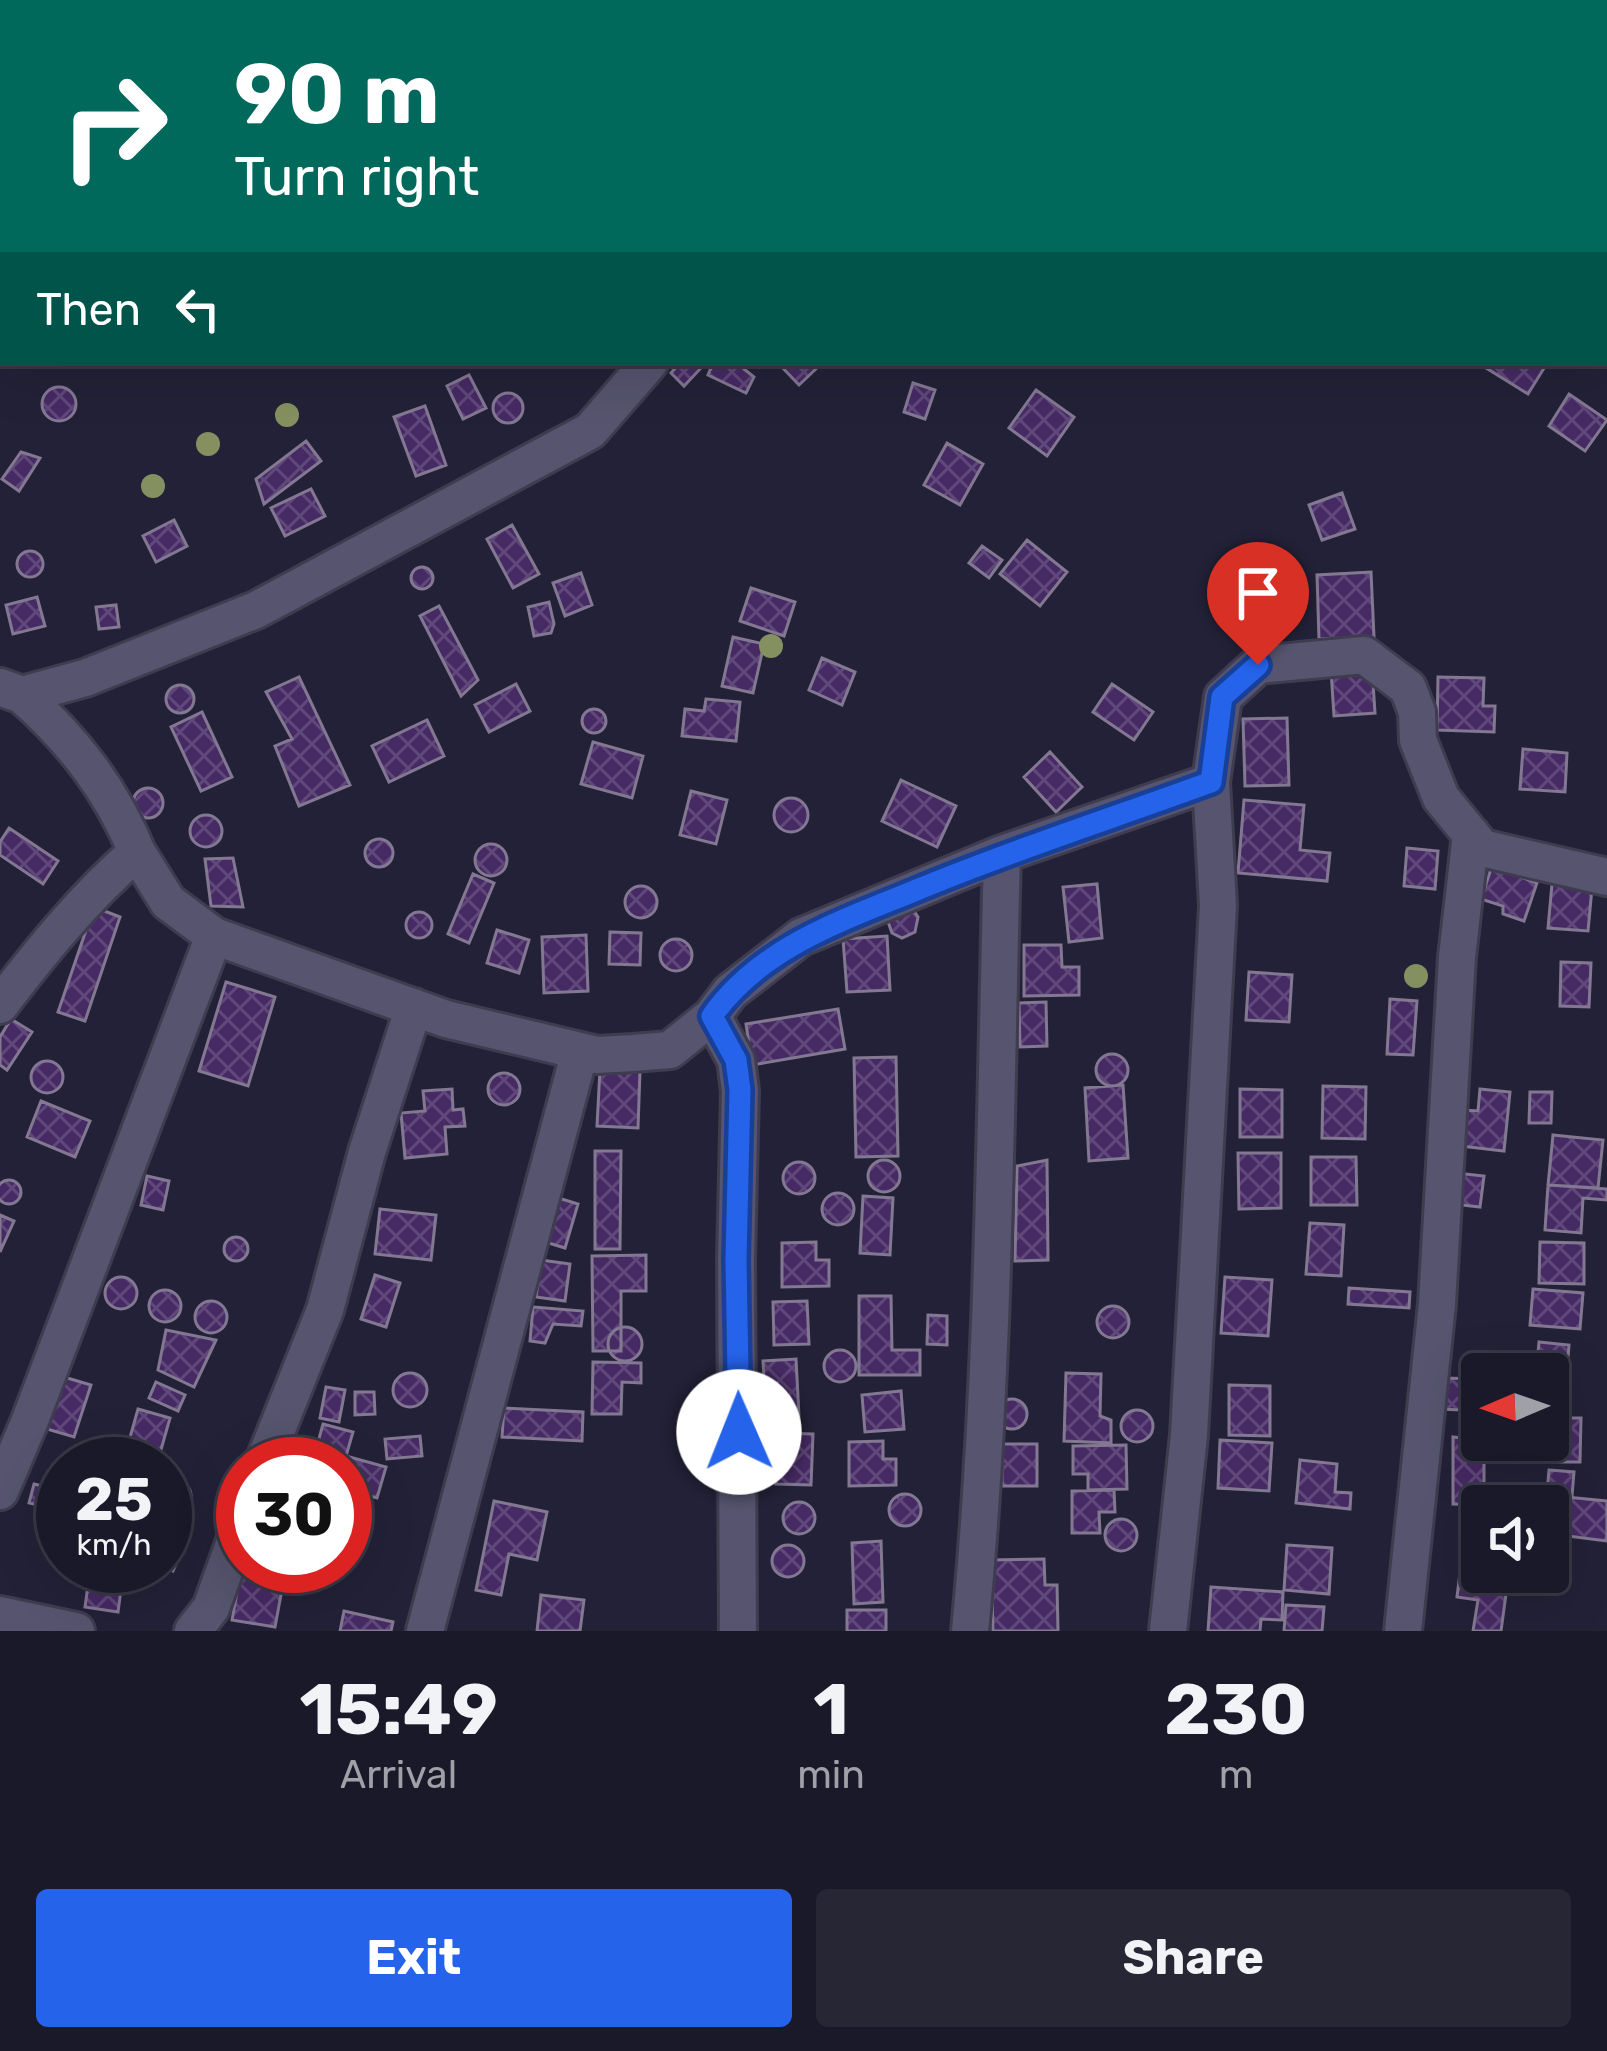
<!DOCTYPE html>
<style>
body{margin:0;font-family:Rubik,sans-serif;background:#272635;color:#f1f3f6;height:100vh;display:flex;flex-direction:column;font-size:45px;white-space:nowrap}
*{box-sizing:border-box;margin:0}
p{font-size:39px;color:#9fa0a8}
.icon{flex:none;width:66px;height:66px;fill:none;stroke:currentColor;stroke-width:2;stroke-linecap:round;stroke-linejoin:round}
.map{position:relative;height:1631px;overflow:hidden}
.details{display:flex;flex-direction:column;background:#1a1929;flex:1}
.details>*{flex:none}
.guide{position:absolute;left:0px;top:0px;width:1608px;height:366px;box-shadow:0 12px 48px #0002,0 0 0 3px #383846;background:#00695c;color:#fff;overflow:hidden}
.needle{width:78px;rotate:268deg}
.controls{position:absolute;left:1461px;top:1353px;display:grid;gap:24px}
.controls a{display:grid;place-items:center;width:108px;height:108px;border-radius:12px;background:#1a1929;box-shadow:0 12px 48px #0002,0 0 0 3px #383846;font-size:60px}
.speed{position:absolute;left:36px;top:1437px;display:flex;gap:24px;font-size:60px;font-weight:700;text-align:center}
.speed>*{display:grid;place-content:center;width:156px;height:156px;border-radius:50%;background:#1a1929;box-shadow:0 12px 48px #0002,0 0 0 3px #383846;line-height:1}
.speed small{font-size:30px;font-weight:400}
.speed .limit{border:18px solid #d22;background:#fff;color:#111}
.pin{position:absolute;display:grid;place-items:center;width:102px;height:102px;color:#fff;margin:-123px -51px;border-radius:50% 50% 50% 0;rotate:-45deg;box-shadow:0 0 12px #0007}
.pin .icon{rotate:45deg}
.me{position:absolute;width:132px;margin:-66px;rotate:359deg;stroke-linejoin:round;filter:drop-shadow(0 0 9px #0008)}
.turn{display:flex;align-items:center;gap:42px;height:252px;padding:0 36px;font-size:54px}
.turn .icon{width:156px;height:156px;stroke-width:2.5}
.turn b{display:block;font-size:84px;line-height:102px}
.then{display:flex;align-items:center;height:114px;padding:0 36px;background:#0003;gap:24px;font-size:45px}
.eta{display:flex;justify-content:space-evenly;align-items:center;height:204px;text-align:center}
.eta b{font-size:72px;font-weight:700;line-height:84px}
.button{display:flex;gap:24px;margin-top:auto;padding:24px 36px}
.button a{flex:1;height:138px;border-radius:12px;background:#2563eb;color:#fff;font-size:48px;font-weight:700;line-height:138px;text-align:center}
.button a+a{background:#272635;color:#f1f3f6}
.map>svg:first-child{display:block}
.building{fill:url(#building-cross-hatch);stroke:#837892;stroke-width:3}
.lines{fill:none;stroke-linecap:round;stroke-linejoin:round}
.minor-casing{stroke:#3f3c50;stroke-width:42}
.tertiary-casing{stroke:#3f3c50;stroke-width:42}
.minor{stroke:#56546e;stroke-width:36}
.tertiary{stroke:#56546e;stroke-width:36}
.tree{fill:#859061}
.route-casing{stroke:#184099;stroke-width:30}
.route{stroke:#2563eb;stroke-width:21}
</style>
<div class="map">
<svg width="1607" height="1631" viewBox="0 0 1607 1631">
<defs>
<pattern id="building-cross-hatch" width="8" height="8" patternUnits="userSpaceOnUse" patternTransform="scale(3)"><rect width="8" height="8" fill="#462a64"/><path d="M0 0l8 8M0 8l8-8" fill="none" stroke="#60487a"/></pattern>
</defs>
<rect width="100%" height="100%" fill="#232137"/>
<!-- building -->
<path class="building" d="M680,363H695L701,368L684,386L671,373Z
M713,363H747L744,369L754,377L746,393L708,375Z
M778,363H816L819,366L799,385Z
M1478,363H1543L1546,365L1528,394Z
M469,375L486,408L463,419L447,386Z
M913,383L935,390L925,419L904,412Z
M42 404a17 17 0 1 1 34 0a17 17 0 1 1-34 0Z
M1036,390L1074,417L1047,456L1009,428Z
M493 408a15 15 0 1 1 30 0a15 15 0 1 1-30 0Z
M1569,394L1607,420L1585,451L1549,426Z
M425,406L446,465L416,476L394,417Z
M306,441L321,461L264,504L256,479Z
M947,443L983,464L960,505L924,485Z
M21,452L40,458L19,491L2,479Z
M311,489L325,516L285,536L271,508Z
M1342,493L1355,529L1322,540L1309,505Z
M174,520L187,546L156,562L143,536Z
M512,525L539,574L513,588L487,539Z
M1027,540L1067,572L1040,606L1000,574Z
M982,546L1002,560L989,578L969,563Z
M17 564a13 13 0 1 1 26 0a13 13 0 1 1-26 0Z
M411 578a11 11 0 1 1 22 0a11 11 0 1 1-22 0Z
M1371,572L1374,637L1319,639L1317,575Z
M581,573L592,605L565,616L553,583Z
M751,588L795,602L784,636L740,621Z
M37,597L45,626L13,634L6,605Z
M549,602L554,624L551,633L534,636L528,607Z
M116,605L119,627L99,629L96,607Z
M439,606L478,680L461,696L420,616Z
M733,637L764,644L753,693L722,686Z
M822,658L855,672L842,705L809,690Z
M1372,667L1375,713L1334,716L1331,670Z
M299,677L350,785L299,806L275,746L292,739L266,692Z
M1438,677L1484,678L1483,706H1495L1494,732L1437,730Z
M516,684L530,711L489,732L475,705Z
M1112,684L1153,712L1134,740L1093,712Z
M166 699a14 14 0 1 1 28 0a14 14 0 1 1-28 0Z
M706,699L740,702L736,741L682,736L685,709L704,711Z
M582 721a12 12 0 1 1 24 0a12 12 0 1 1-24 0Z
M202,712L232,777L201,791L171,727Z
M1287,718L1289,785L1245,786L1243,719Z
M427,720L444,756L389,782L372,746Z
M593,742L643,756L632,798L581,784Z
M1523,749L1567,753L1565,792L1520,789Z
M1050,752L1082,787L1056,812L1024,777Z
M901,780L956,806L937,847L882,821Z
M133 803a15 15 0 1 1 30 0a15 15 0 1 1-30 0Z
M691,791L727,800L716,844L680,835Z
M774 815a17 17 0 1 1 34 0a17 17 0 1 1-34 0Z
M1244,800L1304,805L1300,850L1330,853L1327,881L1238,873Z
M190 831a16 16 0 1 1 32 0a16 16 0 1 1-32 0Z
M9,828L58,861L43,884L0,855V842Z
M365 853a14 14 0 1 1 28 0a14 14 0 1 1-28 0Z
M475 860a16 16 0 1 1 32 0a16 16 0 1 1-32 0Z
M1407,848L1438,851L1435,889L1404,886Z
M233,858L243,907L211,906L205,859Z
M1492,866L1537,883L1524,921L1503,914V906L1481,899Z
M473,874L494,883L469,943L448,934Z
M1097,884L1102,938L1069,942L1063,887Z
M1552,884L1592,888L1588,931L1548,928Z
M625 902a16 16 0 1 1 32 0a16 16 0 1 1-32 0Z
M94,907L120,917L85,1021L58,1012Z
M912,908L918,917L915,932L902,938L892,933L887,919Z
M406 925a13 13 0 1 1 26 0a13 13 0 1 1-26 0Z
M497,930L529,940L519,973L487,963Z
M610,932L641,933L640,965L609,964Z
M586,935L588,991L544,993L542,937Z
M887,936L890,990L847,992L843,939Z
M660 955a16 16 0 1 1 32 0a16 16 0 1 1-32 0Z
M1024,945H1061L1062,967H1079V995L1024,996Z
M1561,962L1591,963L1589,1007L1560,1006Z
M1249,972L1292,975L1289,1022L1246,1020Z
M226,982L275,997L248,1086L199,1071Z
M1390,999L1417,1001L1413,1055L1387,1054Z
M1046,1002L1047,1046L1020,1047L1019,1003Z
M838,1009L845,1049L752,1065L746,1024Z
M11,1019L32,1032L7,1070L0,1065V1037Z
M1096 1070a16 16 0 1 1 32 0a16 16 0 1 1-32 0Z
M896,1057L898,1156L856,1157L854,1058Z
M31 1077a16 16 0 1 1 32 0a16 16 0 1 1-32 0Z
M600,1069L640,1071L638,1128L597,1126Z
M488 1089a16 16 0 1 1 32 0a16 16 0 1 1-32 0Z
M1123,1085L1128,1158L1089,1161L1085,1088Z
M1323,1086L1366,1087L1365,1139L1322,1138Z
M452,1089L453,1110L463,1109L465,1126L445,1127L447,1154L405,1158L401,1113L425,1111L423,1091Z
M1240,1089L1282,1090V1137H1240Z
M1480,1089L1510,1092L1504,1151L1460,1146L1464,1110L1478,1111Z
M1530,1092H1552L1551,1123H1529Z
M41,1101L90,1121L75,1157L27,1137Z
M1553,1135L1603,1140L1598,1188L1548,1185Z
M595,1151H621L620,1249H595Z
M1238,1153H1281V1208L1239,1209Z
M1311,1157H1356L1357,1205H1311Z
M1047,1160L1048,1260L1015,1261L1017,1166Z
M868 1176a16 16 0 1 1 32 0a16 16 0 1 1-32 0Z
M783 1178a16 16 0 1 1 32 0a16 16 0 1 1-32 0Z
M1456,1173L1484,1176L1480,1207L1453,1204Z
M147,1176L169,1181L163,1210L141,1205Z
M-3 1192a12 12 0 1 1 24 0a12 12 0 1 1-24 0Z
M1548,1185L1607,1189V1200L1583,1198L1581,1233L1545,1230Z
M822 1209a16 16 0 1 1 32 0a16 16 0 1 1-32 0Z
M552,1196L578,1204L565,1248L539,1240Z
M863,1196L893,1198L890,1255L860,1253Z
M380,1209L436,1215L431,1260L375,1254Z
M0,1215L14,1221L0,1252Z
M1310,1223L1344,1225L1341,1276L1306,1274Z
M224 1249a12 12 0 1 1 24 0a12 12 0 1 1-24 0Z
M816,1242V1260H829V1286L782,1287V1243Z
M1540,1242L1584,1243V1284L1539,1283Z
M646,1255V1291H621V1351H593L592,1256Z
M541,1260L570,1264L565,1301L536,1297Z
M375,1275L400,1283L386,1327L361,1319Z
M1225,1277L1272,1280L1268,1336L1221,1333Z
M105 1293a16 16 0 1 1 32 0a16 16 0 1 1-32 0Z
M1349,1288L1410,1292L1409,1308L1348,1304Z
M1533,1289L1583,1293L1580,1329L1530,1325Z
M149 1306a16 16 0 1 1 32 0a16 16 0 1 1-32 0Z
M859,1296H891L892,1350H920V1375H859Z
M807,1301L809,1344L774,1345L773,1302Z
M195 1317a16 16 0 1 1 32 0a16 16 0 1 1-32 0Z
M1097 1322a16 16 0 1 1 32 0a16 16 0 1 1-32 0Z
M533,1307L583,1311L581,1326L553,1324L545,1343L530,1341Z
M928,1315L947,1316V1345L927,1344Z
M608 1344a17 17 0 1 1 34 0a17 17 0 1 1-34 0Z
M166,1330L216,1340L194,1387L158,1370Z
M1539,1342L1569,1345L1566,1383L1548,1381V1374H1536Z
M824 1366a16 16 0 1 1 32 0a16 16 0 1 1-32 0Z
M796,1359L799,1416L766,1418L763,1361Z
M593,1362L641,1363V1383L622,1382L621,1414H592Z
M1066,1373L1101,1374L1100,1416L1111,1420V1443L1064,1441Z
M393 1390a17 17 0 1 1 34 0a17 17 0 1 1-34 0Z
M64,1377L91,1385L74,1437L47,1429Z
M1442,1378L1482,1379L1481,1411L1441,1409Z
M156,1382L185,1395L178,1411L149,1398Z
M1229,1385L1270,1386V1436L1229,1435Z
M326,1387L345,1390L339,1422L320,1418Z
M901,1391L904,1429L865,1432L862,1395Z
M355,1392H374L375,1414L355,1415Z
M997 1414a15 15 0 1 1 30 0a15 15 0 1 1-30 0Z
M504,1408L583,1412L582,1441L502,1437Z
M138,1409L170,1418L157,1464L125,1455Z
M1121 1426a16 16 0 1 1 32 0a16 16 0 1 1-32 0Z
M1548,1418H1581L1580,1462H1547Z
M323,1424L353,1432L346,1456L386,1467L377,1498L345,1489V1464H312Z
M777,1433L813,1434L811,1485L776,1484Z
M420,1436L422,1456L387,1459L385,1439Z
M1453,1437L1484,1440V1505L1453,1504Z
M1220,1440L1272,1443L1269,1491L1218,1488Z
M883,1441V1459H896V1485L849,1486V1442Z
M1002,1444H1037V1486H1002Z
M1126,1445L1127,1489L1088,1490V1474H1073V1446Z
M92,1453L102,1455L108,1464H78Z
M1300,1460L1337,1464L1335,1492L1351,1493L1350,1509L1296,1503Z
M1549,1470L1574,1472L1572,1496L1547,1493Z
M161 1496a15 15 0 1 1 30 0a15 15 0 1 1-30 0Z
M34,1484L63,1491V1511L29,1503Z
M1114,1490L1115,1512H1099L1100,1533H1072V1491Z
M889 1510a16 16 0 1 1 32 0a16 16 0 1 1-32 0Z
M1556,1496L1607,1501V1541L1552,1534Z
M494,1501L547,1512L537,1560L509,1554L501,1595L476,1590Z
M783 1518a16 16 0 1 1 32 0a16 16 0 1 1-32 0Z
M1105 1535a16 16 0 1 1 32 0a16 16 0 1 1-32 0Z
M165,1529L187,1539L173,1571L161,1566H165Z
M881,1541L883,1602L854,1604L852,1543Z
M1287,1545L1332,1548L1329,1594L1284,1590Z
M772 1561a16 16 0 1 1 32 0a16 16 0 1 1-32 0Z
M1548,1553L1562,1555L1557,1591L1527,1587L1529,1572H1548Z
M1462,1556L1482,1558V1572H1509L1501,1631H1473L1478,1600L1457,1597Z
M1044,1559L1045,1585H1057L1058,1631H993L991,1560Z
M243,1560V1566L286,1568L275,1627L232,1620Z
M90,1571L123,1575L118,1612L85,1607Z
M1211,1587L1283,1592L1282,1620L1261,1619L1260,1631H1208Z
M541,1595L584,1600L580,1631H537Z
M1286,1605L1324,1607L1322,1631H1284Z
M847,1610H886V1631H847Z
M344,1611L393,1622L391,1631H340Z"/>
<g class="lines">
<!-- minor casing -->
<g class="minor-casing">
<path id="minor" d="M894,3L895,0
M1508,3L1509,0
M0,687L22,695L85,678L256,610L590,431L649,363
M137,852L168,902L214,936L446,1019L597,1055L633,1053L670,1050L712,1016L730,992L801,937L1002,854L1211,782L1223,697L1258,665L1364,655L1408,688L1417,712L1418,740L1441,798L1482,848L1607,877
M0,1005C42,950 85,897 137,852C111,789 73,740 22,695
M712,1016L736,1060L740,1091L736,1260L738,1631
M263,1464L325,1310L367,1152L414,1007
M0,1491L29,1423L214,936
M0,1615L76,1631
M193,1631L211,1608L243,1519
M425,1631L580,1051
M970,1631C995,1373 995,1113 1002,854
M1168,1631L1189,1435L1218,905L1211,782
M1403,1631L1437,1304L1457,957L1471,834"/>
</g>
<!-- tertiary casing -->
<g class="tertiary-casing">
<path id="tertiary" d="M972,0L980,3
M1605,269H1607"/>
</g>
<!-- minor -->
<use href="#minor" class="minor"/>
<!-- tertiary -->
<use href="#tertiary" class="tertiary"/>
</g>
<!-- trees -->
<g class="tree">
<circle cx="287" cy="415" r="12"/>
<circle cx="208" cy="444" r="12"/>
<circle cx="153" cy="486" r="12"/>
<circle cx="771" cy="646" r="12"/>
<circle cx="1416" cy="976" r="12"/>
</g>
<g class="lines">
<!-- route casing -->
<g class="route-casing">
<path id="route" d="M739,1432L736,1260L740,1090L736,1060L712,1016C762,946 842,921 919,889C1015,849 1113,818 1211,782L1222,697L1258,665"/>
</g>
<!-- route -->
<use href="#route" class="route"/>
</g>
</svg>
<div class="controls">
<a><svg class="needle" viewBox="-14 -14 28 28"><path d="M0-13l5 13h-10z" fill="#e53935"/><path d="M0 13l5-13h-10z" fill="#9fa0a8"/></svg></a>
<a><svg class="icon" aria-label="sound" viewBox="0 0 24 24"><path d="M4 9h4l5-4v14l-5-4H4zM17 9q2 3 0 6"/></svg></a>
</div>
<div class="speed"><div>25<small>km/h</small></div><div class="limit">30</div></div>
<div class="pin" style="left:1258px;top:665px;background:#d93025"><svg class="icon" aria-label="arrive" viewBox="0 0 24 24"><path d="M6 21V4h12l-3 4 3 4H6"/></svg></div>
<svg class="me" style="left:739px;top:1432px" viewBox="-20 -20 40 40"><circle r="19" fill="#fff"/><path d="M0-13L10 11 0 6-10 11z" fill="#2563eb"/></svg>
<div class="guide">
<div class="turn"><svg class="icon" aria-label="right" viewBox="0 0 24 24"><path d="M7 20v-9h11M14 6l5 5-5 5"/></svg><div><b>90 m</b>Turn right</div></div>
<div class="then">Then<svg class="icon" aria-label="left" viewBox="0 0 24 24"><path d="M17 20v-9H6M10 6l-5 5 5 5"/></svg></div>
</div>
</div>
<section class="details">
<div class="eta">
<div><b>15:49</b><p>Arrival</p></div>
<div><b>1</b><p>min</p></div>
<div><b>230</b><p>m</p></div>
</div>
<div class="button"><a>Exit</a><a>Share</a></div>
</section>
